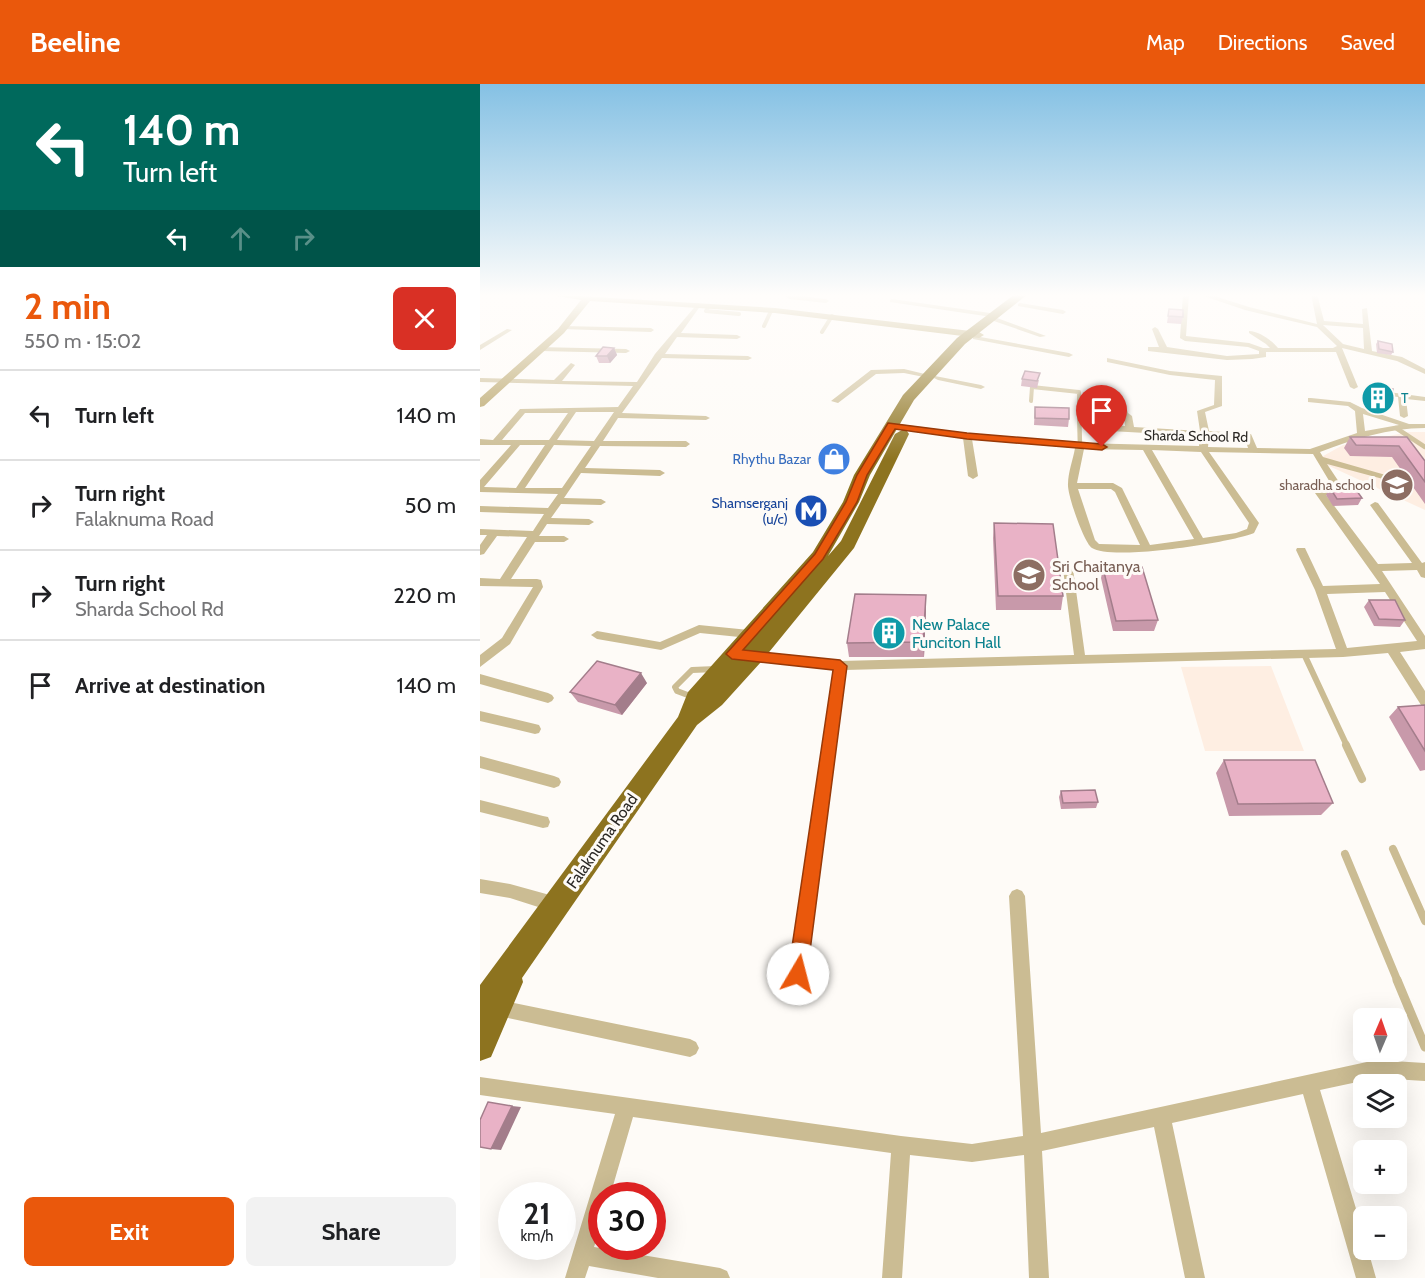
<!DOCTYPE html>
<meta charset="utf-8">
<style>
body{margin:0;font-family:Cabin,sans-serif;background:#f2f2f2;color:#202124;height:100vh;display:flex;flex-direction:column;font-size:22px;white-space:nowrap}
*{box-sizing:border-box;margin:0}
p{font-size:20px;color:#757577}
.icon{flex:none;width:33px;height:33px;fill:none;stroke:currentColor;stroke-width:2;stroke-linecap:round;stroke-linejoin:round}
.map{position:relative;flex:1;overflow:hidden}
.drawer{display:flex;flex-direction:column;background:#fff;width:480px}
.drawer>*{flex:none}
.top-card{background:#00695c;color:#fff;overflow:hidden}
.needle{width:39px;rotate:2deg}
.tools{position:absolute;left:873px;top:924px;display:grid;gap:12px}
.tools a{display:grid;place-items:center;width:54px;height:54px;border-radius:9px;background:#fff;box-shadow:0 6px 24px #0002;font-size:30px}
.speed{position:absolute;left:18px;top:1098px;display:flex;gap:12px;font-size:30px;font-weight:700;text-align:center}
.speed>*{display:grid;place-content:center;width:78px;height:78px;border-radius:50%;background:#fff;box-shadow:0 6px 24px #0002;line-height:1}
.speed small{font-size:15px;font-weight:400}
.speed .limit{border:9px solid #d22;background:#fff;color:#111}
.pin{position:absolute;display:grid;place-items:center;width:51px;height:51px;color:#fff;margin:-62px -26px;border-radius:50% 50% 50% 0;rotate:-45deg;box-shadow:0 0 6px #0007}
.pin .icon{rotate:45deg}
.me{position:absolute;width:66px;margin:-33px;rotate:8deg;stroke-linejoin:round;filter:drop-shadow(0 0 4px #0008)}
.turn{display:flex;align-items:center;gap:21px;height:126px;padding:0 24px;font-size:27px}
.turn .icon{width:78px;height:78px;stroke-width:2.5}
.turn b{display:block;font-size:42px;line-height:51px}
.lanes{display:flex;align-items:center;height:57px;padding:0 24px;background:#0003;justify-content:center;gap:30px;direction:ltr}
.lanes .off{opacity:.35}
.round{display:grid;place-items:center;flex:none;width:63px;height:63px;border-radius:9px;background:#f2f2f2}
.head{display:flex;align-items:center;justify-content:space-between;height:102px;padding:0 24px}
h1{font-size:36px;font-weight:800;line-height:45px;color:#ea580c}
.primary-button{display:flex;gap:12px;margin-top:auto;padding:12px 24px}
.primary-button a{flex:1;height:69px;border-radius:9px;background:#ea580c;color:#fff;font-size:24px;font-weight:800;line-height:69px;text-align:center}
.primary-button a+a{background:#f2f2f2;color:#202124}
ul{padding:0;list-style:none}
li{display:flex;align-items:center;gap:18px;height:90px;padding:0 24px;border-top:2px solid #e0e0e0}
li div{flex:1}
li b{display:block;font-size:22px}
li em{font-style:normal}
header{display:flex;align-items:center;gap:36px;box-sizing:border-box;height:84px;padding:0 30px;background:#ea580c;color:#fff}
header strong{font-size:28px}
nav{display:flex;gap:33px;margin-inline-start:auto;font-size:21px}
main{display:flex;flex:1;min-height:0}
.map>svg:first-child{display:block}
.education{fill:#feeee2}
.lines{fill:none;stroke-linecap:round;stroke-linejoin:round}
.lane-far4{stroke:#cbbc93;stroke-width:4}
.lane-far3{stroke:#cbbc93;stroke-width:4.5}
.lane-far2{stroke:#cbbc93;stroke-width:6}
.lane-far1{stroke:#cbbc93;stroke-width:8}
.lane{stroke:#cbbc93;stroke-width:9}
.street{fill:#cbbc93;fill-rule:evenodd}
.secondary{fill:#b39d5c;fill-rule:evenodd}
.highway{fill:#8d731f;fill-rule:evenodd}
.wall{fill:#c899aa}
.shaded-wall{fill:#a37d8b}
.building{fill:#e9b2c6;stroke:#a37d8b;stroke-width:1.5}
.route{fill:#ea580c;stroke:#983908;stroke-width:1.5}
.labels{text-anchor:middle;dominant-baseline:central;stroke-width:6;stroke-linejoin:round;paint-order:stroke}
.far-culture-label{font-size:14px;fill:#0d838f;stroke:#fefbf7;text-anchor:start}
.far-street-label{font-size:14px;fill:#2b2824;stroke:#fefbf7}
.far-shop-label{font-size:14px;fill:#366cbe;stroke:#fefbf7;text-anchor:end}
.far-education-label{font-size:14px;fill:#785e54;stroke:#fefbf7;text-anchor:end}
.far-transit-label{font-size:14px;fill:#164399;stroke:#fefbf7;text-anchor:end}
.education-label{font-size:16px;fill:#785e54;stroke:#fefbf7;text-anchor:start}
.culture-label{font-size:16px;fill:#0d838f;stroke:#fefbf7;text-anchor:start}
.street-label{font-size:16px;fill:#2b2824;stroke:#fefbf7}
</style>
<header>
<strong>Beeline</strong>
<nav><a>Map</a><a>Directions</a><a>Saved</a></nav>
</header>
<main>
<section class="drawer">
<div class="top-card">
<div class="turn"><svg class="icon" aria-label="left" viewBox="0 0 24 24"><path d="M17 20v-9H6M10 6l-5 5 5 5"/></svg><div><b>140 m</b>Turn left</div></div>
<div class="lanes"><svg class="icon" aria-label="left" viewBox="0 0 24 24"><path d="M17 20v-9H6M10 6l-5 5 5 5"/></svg><svg class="icon off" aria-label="ahead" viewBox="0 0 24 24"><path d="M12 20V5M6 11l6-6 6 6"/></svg><svg class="icon off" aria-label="right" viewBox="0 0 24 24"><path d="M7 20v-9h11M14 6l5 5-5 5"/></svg></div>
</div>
<div class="head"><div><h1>2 min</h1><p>550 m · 15:02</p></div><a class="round" style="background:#d93025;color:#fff"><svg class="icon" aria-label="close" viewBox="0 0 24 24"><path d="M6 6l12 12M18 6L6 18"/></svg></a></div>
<ul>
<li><svg class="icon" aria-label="left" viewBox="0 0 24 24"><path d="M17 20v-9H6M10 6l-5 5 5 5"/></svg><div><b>Turn left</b></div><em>140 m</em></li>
<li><svg class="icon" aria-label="right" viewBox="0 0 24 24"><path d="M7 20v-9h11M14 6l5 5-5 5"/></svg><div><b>Turn right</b><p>Falaknuma Road</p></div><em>50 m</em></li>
<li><svg class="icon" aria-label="right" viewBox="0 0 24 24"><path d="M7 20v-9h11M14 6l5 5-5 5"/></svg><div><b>Turn right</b><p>Sharda School Rd</p></div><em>220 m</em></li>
<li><svg class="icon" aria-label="arrive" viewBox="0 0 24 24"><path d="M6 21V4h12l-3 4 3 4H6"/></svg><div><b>Arrive at destination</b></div><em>140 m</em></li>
</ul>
<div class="primary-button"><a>Exit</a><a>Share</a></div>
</section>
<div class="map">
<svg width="945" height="1194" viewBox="0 0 945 1194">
<rect width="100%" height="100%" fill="#fefbf7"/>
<!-- education -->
<path class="education" d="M929,348H945V426L836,376L863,361Z
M791,582L824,667H725L701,583H696Z"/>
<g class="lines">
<!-- lane-far4 -->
<path class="lane-far4" d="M229,222L226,227L259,230
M284,242L291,227
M342,248L352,232
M551,317L552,303L599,308V328"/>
<!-- lane-far3 -->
<path class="lane-far3" d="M599,326L600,362
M916,344L945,363"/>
<!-- lane-far2 -->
<path class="lane-far2" d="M824,570L867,662
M213,613L197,607L195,603L212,586L236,585"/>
<!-- lane-far1 -->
<path class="lane-far1" d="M866,661L882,695
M913,765L945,837
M865,770L918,898"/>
<!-- lane -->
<path class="lane" d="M917,896L945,963"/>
<!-- street -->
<path class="street" d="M249,210H267L264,212Z
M304,210L346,215L349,217L346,219L309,215Z
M703,210H709L706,252L769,259L783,264H790L786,260L769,249V247C779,247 791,256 798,264H853L857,262L837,243L765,226L718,210H728L769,223L837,240L831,210H837L844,237L883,240L882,225L887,224L892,267L922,273L945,285V290L917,277L862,264L878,303L874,305L870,303L856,268H786V273L772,275L747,276L668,267V263H679L672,245L675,243L678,245L687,263L747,272L779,270V267L768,263L705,257L700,254ZM843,241L883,244L884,265L863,260Z
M412,215L517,230L520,232L517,234L566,252L560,253L511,236L512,233L410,218V216Z
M218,219L221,221L201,249L257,251L261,253L257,255L197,253L185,270L268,272L272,274L268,276L182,274L142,329L226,332L230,334L226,336L138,334L123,357H206L210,360L206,363L120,362L105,384L180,386L185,389L180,392L101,389L84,414L121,415L126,418L121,421L81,420L71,434L109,435L114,438L109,441L67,440L59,452H84L89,455L84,458H55L31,495H57L61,496L63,503L30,560L0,583V571L22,554L53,503L0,502V494L20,495L47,453L17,452L4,470L0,471V461L7,451H0V445L53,447L64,430L0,428V422L68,424L78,410L0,408V396L31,361H0V355L13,356L40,325L138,323L153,302L0,298V294L74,296L91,279L95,281L82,297L157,298L175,270ZM96,328H134L114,357L77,356ZM45,329H88L69,356H22ZM40,361H65L36,404L4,403ZM74,361L111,362L82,404H45Z
M540,219L583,226L586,228L583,230L538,222V220Z
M84,242L171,244L174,246L171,248L82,245V243Z
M27,245L32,246L0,266V261Z
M495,252L589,269L593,271L589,273L493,255V253Z
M58,263L146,265L150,267L146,269L61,267L57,265Z
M627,274L690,287L742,292V322L725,328L729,347L771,350L777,364L830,365L877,349L875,327L868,322L828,318V314H831L870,318L882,324L929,340H945V344C908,344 874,355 840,368L843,373L923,396L918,399L847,380L865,407L860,410L846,411L898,480L932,479L890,421L895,418L898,419L942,479L945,478V494L941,493L937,486L902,487L945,552V565L920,568L945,607V622L941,621L908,569L863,573L365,586L326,890L324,896L318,898L312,896L310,890L354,586L269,576L263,572L265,569L269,568L360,577L594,571L583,485L588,481L593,485L605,571L856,565L835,506L816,466L817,464H825L843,502L900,500L835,409L840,406L854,405L833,370L729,368L779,439L774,449C750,459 631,477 612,464C604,459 587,410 588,400C588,388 593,376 595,364L492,355L498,392L493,395L488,392L483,354L412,343L408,341L412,339L487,349L600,359L719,362L720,352L630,347L626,344L630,341L645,342L644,333L640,330L639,325L643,323H646L648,329L652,332L654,343L720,347L717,327L734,321L735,296L690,291L627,278ZM883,330L919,341L885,347ZM729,352L765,354L768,364L728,363ZM604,365L663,366L714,455L670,461L642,404L633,399H597ZM672,366L721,368L769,439L767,445L756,449L723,454ZM598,405H631L635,408L660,461L619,460L615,456ZM905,508L937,557L867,564L847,510Z
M424,285L453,292L449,294L424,289L396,290L358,319L351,317L391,286Z
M455,292L501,301L505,303L501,305L458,296L454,294Z
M894,306L945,313V317L926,315L928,332L924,334L920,332L918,313L894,310Z
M219,541L269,546L275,550L269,554L220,549L181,566L117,555L111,551L117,547L180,558Z
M0,590L68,609L72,611L74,614L72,617L68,619L0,600Z
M0,627L55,640L59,641L61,645L59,649L55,650L0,637Z
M0,672L74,692L79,694L81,698L79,702L74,704L0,684Z
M0,716L63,732L68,733L70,738L68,743L63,744L0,728Z
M0,795L30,800L77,813L82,816L85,821L82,826L77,829L30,814L0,809Z
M537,805L542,807L545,812L561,1049L896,976L945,979V997L896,994L840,1006L884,1151V1166H888L896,1194H876L823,1010L692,1039L725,1194H705L674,1043L562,1067L569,1194H549L544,1071L492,1078L430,1071L422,1194H402L411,1069L153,1033L130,1112H122V1139L114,1163L240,1184L247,1187L250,1194H178L109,1182L105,1194H85L135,1030L0,1011V993L421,1052L492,1060L543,1052L529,812L532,807Z
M19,916L210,955L216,958L219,964L216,970L210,973L19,932L13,930L11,924L13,918Z"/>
<!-- secondary -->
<path class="secondary" d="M66,210L295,224L499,248L504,251L499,254L295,229L110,217L84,249L4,322L0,323V314L78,245L101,216Z"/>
<!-- highway -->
<path class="highway" d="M535,210H548L485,260L434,316L390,391L379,418L348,472L361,457L415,350L422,346L427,347L429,350L374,464L281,578L242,621L217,641L42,894L43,898L11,973L0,977V901L198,633L208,608L333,468L363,418L374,391L423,311L477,254Z"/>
</g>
<!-- wall -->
<path class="wall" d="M689,225L703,233L701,240L687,239Z
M898,257L913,268L911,271L897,269L896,260Z
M134,264L137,271L130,279H119L116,272Z
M542,295L559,296L557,304L541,302Z
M894,302L912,312L908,319L887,316Z
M555,323L589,335L588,343L554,341Z
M870,353H927L945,377V420L912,373L870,372L864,364Z
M850,404L882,414L878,421L853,422L846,411Z
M514,439L583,512L581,526H516L513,454Z
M623,484L678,536L674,547H633L621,494Z
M889,516L925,536L920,543L894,542L884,523Z
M446,525L444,573H369L367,559Z
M167,599L142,631L98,618L90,608Z
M945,621V686L940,687L909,633L918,623Z
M744,676L853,719L841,731L749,732L736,689Z
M581,707L618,718L616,724L581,725L579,713Z"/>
<!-- shaded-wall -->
<path class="shaded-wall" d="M134,264L137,271L130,279L127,272Z
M446,511V525L444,573L443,558Z
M161,589L167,599L142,631L135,621Z
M32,1022L41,1023L21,1066L11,1065Z"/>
<!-- building -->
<path class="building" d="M689,225L703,226V233L688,232Z
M898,257L912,260L913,268L899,265Z
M123,263L134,264L127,272H116Z
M545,287L560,289L557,297L542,295Z
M894,302L913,305L912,312L890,309Z
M555,323L589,324V335L555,334Z
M870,353H927L945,377V398L919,362L876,361Z
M874,403L882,414L857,415L850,404Z
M514,439L573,440L583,512H518Z
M662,483L678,536L636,537L623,484Z
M375,510L446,511L443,558L367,559Z
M889,516H915L925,536L899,535Z
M117,577L161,589L135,621L90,608Z
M945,621V667L918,623Z
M744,676H835L853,719L758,720Z
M615,706L618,718L583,719L581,707Z
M8,1018L32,1022L11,1065L0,1063V1036Z"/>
<!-- sky -->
<linearGradient id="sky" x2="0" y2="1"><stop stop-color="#85c1e4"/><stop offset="0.56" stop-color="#fffdfb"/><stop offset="1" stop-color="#fffdfb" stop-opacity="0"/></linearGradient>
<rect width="945" height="377" fill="url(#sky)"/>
<!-- route -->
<path class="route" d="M408,339L487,349L622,360L627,363L622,366L487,355L415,345L387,391L377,418L343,475L263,566L360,576L367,582L327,890L324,896L318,899L311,896L308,890L353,586L252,575L246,570L335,470L366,418L377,391Z"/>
<!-- icons -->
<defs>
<g id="building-disc" transform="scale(1.725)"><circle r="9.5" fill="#0f9aa8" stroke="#fefbf7"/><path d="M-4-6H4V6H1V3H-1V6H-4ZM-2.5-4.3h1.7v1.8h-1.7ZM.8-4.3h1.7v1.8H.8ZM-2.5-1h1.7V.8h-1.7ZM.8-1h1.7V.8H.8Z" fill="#fff"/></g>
<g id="shop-disc" transform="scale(1.725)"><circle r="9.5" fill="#3f7fe0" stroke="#fefbf7"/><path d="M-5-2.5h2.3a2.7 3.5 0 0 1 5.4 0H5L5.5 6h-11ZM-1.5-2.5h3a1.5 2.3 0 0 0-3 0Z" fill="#fff"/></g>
<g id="school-disc" transform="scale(1.725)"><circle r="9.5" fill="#8d6e63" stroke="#fefbf7"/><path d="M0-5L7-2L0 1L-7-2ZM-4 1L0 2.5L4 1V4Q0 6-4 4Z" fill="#fff"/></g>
<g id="metro-disc" transform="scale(1.725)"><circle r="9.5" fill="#1a4fb4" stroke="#fefbf7"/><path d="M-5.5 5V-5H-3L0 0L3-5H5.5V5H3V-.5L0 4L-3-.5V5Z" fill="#fff"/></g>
</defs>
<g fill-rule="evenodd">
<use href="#building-disc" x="898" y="314"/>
<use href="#shop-disc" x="354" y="375"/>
<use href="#school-disc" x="917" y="401"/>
<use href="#metro-disc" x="331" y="427"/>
<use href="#school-disc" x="549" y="491"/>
<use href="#building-disc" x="409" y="549"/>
</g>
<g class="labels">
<!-- far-culture labels -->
<g class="far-culture-label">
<text x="921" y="314">T</text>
</g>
<!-- far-street labels -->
<g class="far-street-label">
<text transform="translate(716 352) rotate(1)">Sharda School Rd</text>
</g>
<!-- far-shop labels -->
<g class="far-shop-label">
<text x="331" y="375">Rhythu Bazar</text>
</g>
<!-- far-education labels -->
<g class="far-education-label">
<text x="894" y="401">sharadha school</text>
</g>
<!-- far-transit labels -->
<g class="far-transit-label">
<text x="308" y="419">Shamserganj<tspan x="308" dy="16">(u/c)</tspan></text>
</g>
<!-- education labels -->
<g class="education-label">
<text x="572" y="482">Sri Chaitanya<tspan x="572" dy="18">School</tspan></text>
</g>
<!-- culture labels -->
<g class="culture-label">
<text x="432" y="540">New Palace<tspan x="432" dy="18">Funciton Hall</tspan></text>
</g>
<!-- street labels -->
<g class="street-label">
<text transform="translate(122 757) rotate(-55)">Falaknuma Road</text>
</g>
</g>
</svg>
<div class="tools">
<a><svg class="needle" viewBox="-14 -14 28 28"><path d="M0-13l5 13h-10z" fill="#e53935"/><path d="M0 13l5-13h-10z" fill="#757577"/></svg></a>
<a><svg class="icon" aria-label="layers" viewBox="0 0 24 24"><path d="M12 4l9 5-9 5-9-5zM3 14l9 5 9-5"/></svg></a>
<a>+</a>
<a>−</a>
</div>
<div class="speed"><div>21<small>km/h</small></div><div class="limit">30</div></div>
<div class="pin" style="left:622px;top:363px;background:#d93025"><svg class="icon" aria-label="arrive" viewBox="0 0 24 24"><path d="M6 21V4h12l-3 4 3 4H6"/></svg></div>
<svg class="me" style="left:318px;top:890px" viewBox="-20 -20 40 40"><circle r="19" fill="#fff"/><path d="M0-13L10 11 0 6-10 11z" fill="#ea580c"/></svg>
</div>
</main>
